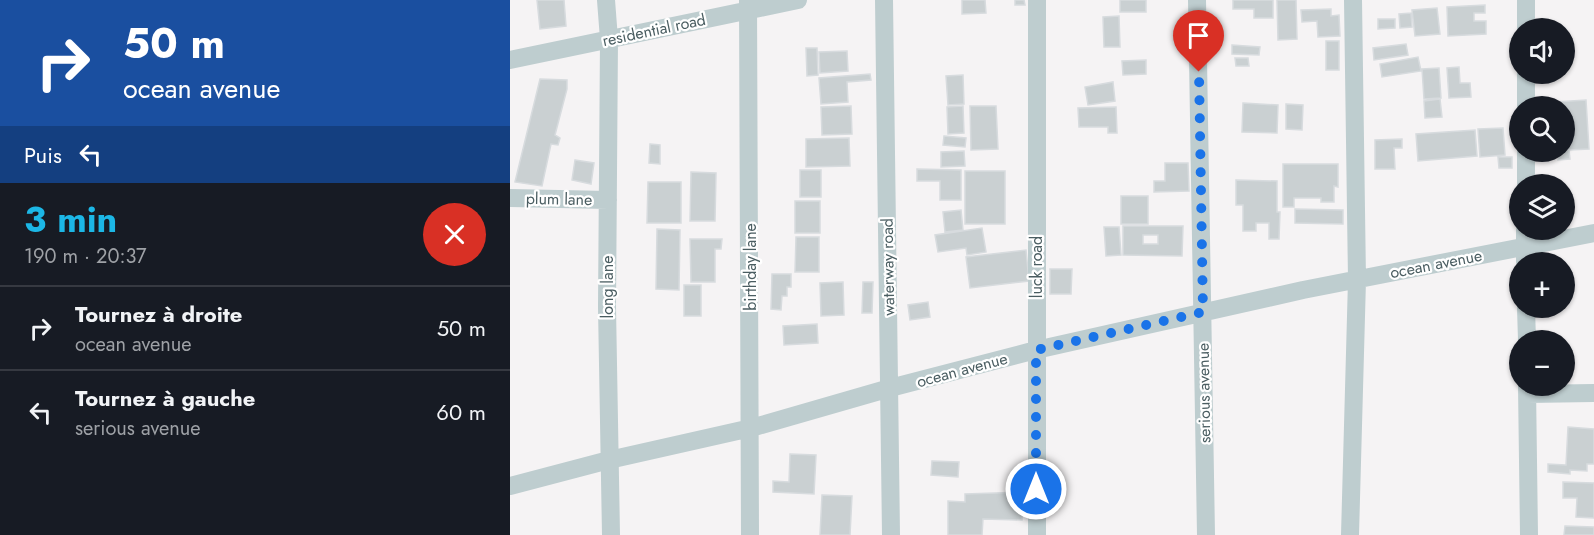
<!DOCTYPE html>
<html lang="fr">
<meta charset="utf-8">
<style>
body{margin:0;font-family:Jost,sans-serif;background:#20242c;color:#f1f3f6;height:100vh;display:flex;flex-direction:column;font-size:22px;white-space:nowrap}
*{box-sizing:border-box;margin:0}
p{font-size:20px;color:#9ea1a6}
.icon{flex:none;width:33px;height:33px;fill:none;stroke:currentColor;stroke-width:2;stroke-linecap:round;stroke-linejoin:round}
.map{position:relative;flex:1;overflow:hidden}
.details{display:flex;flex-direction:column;background:#171b24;width:510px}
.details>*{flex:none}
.guide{background:#1a4fa0;color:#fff;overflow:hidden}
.controls{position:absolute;left:999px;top:18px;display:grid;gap:12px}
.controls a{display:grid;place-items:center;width:66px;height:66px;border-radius:50%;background:#171b24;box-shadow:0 2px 4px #0004;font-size:30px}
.pin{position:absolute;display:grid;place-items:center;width:51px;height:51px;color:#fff;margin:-62px -26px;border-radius:50% 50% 50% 0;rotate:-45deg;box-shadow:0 0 6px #0007}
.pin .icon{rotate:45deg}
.me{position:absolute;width:66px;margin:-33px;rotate:0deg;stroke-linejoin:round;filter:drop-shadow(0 0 4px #0008)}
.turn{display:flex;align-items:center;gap:21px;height:126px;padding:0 24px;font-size:27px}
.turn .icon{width:78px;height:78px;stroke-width:2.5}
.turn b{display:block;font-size:42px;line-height:51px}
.then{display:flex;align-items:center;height:57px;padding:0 24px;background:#0003;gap:12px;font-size:22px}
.round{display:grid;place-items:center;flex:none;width:63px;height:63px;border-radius:32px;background:#20242c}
.headline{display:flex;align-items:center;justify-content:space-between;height:102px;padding:0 24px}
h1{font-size:36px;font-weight:700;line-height:45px;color:#1cb7e6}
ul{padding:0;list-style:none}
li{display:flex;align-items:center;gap:18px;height:84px;padding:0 24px;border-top:2px solid #363941}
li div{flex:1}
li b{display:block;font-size:22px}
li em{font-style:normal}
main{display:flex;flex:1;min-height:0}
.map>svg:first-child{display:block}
.building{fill:#cad0d2;stroke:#d7dbde;stroke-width:1.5;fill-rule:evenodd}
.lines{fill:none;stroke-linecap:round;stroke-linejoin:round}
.minor{stroke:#becdcf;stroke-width:18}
.route{stroke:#1a73e8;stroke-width:10;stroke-dasharray:0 18}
.labels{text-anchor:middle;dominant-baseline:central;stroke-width:4.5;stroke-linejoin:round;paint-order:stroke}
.street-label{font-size:16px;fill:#4a5d61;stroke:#fff}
</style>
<main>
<section class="details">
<div class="guide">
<div class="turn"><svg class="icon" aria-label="right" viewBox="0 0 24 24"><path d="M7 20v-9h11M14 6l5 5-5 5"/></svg><div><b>50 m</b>ocean avenue</div></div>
<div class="then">Puis<svg class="icon" aria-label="left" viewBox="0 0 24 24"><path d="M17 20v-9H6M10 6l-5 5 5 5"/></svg></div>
</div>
<div class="headline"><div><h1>3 min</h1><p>190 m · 20:37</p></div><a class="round" style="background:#d93025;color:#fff"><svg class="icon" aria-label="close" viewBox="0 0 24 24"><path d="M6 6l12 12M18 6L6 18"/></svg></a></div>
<ul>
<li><svg class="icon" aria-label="right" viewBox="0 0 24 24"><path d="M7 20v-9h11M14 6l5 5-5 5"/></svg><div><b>Tournez à droite</b><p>ocean avenue</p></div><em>50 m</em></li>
<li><svg class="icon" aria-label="left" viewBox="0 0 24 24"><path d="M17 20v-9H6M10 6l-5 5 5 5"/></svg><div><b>Tournez à gauche</b><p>serious avenue</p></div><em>60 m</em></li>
</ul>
</section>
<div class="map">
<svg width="1084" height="535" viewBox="0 0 1084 535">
<rect width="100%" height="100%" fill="#f5f3f4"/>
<!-- building -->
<path class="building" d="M27,0H54L56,26L30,29Z
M452,0H475L476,13L452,14Z
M505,0H514L515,5H505Z
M610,0H636V12H610Z
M723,0H763V18H744V9H723Z
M767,0H786L787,39L768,40Z
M975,5V13H964V21H976V34L938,36L937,7Z
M927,8L930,34L905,36L902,10Z
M821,9V16L829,15L830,36L808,37L807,21L792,22L791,10Z
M901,13L902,27L890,28L889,14Z
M609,16L610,47H594L593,17Z
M868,19H885V28L868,29Z
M816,41H829V70H816Z
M896,44L898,55L864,60L863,48Z
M722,45L750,47L749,55L722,54Z
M296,48H307L308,75L297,76Z
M337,51L338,71L310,73L309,52Z
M908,57L911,71L872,77L870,64Z
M725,58H738L739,66H726Z
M636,60V74L613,75L612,61Z
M949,67L950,83H960L961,97L939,98L937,68Z
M929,68L931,98L914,99L912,69Z
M360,74L361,80L337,82L338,102L311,104L309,78Z
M453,75L454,104L438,105L436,76Z
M30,79L57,80V89L45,135L50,138L48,145L41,144L32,186L5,182Z
M603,82L605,101L578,105L575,87Z
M930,99L932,117L915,118L914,101Z
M1076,100L1079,149L1059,150L1060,159L1048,160V152H1054V106H1045V102Z
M733,103L768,105L767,133L732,132Z
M776,104L793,105L792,130L776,129Z
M341,106L342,134L312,135L311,107Z
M453,106L454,133L438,134L437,107Z
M460,106H486L488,149L461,150Z
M606,107L607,133H598V127H569L568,108Z
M993,128L995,155L970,157L968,129Z
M965,130L967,156L908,161L906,134Z
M434,136L456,138L455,147L433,145Z
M339,138L340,166L296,167V139Z
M892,139V148H884L885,169H865V140Z
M140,144L150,145V164L139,163Z
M454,151L455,166L431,167V152Z
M988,157H1002V168H989Z
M65,160L84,163L81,184L62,180Z
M655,163H678L679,191L644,192V181H655Z
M773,164H828V187L824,186V202H811V198H784V207H773Z
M407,169L451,170V200H430V181H407Z
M290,170H311V197H290Z
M455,171H495V224H455Z
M181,172L206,173L205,221H180Z
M726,180L767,181V212H770L769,239H759V223H746V231H733V205H726Z
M138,182H171V223H137Z
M611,196H638V224H611Z
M285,201H310V233H285Z
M785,209L833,210V224L785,223Z
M451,210L453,230L435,232L433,212Z
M613,226H673L672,256L613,255ZM633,235H648V244H633Z
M594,227H609L611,255L596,256Z
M472,228L476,252L457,255L456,248L428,252L425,235Z
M147,229L170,230L169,290L146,289Z
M286,237H309V272H285Z
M180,239H212L211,249H205V282H181Z
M516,250L519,281L460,288L456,257Z
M540,269H562L561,294H540Z
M262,274H281V287H277V296H272L271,310L261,309Z
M333,282L334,315L311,316L310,283Z
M353,282H363L362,313H352Z
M174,285H191V316H174Z
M418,302L420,317L400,320L398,305Z
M307,324L308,343L274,345L273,326Z
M1058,427L1084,429V464H1077V471L1060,470V474L1038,472V464L1056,465Z
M280,454L306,455L304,494L263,492V481L279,482Z
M422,461L449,462L448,477L421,475Z
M1053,482L1084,483V518L1066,517L1067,498H1053Z
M513,492L512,520L473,519L472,535H438V501L455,502V494Z
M312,495L342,496L340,535H310Z
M1055,526L1084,527V535H1054Z"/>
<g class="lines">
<!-- minor -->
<path class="minor" d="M96,0L99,39L97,307L101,535
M238,0L240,535
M374,0L381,535
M687,0L696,535
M1016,28V0
M0,60L288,0
M1016,106V74
M1016,184V152
M0,198L98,200
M1015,230V262
M1016,308L1017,340
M1017,386L1019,535
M1018,394L1084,393
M0,486L99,460L241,428L380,388L526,350L793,290L1084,233
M527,535V0
M840,535L847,280L843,0"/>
</g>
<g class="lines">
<!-- route -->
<path class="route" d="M526,489V350L693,312L689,72"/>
</g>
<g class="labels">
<!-- street labels -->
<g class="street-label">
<text transform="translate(144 30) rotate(-12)">residential road</text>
<text transform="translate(49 199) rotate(1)">plum lane</text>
<text transform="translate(926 264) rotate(-11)">ocean avenue</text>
<text transform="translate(240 267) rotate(-90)">birthday lane</text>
<text transform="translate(378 267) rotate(-91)">waterway road</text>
<text transform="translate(526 267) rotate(-90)">luck road</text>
<text transform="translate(97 287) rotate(-90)">long lane</text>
<text transform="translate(452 370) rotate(-15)">ocean avenue</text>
<text transform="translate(694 393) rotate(-91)">serious avenue</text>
</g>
</g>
</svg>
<div class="controls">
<a><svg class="icon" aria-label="sound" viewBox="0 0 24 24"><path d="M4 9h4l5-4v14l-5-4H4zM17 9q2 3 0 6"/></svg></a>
<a><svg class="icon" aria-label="search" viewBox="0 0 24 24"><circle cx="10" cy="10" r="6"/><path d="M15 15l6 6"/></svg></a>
<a><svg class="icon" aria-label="layers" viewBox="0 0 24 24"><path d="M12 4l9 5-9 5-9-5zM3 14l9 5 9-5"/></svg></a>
<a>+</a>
<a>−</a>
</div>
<div class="pin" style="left:689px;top:72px;background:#d93025"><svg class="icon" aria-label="arrive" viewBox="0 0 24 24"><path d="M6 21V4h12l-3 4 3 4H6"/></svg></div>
<svg class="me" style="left:526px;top:489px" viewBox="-20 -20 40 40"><circle r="17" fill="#1a73e8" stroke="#fff" stroke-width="3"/><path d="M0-11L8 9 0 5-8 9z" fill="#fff"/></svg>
</div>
</main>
